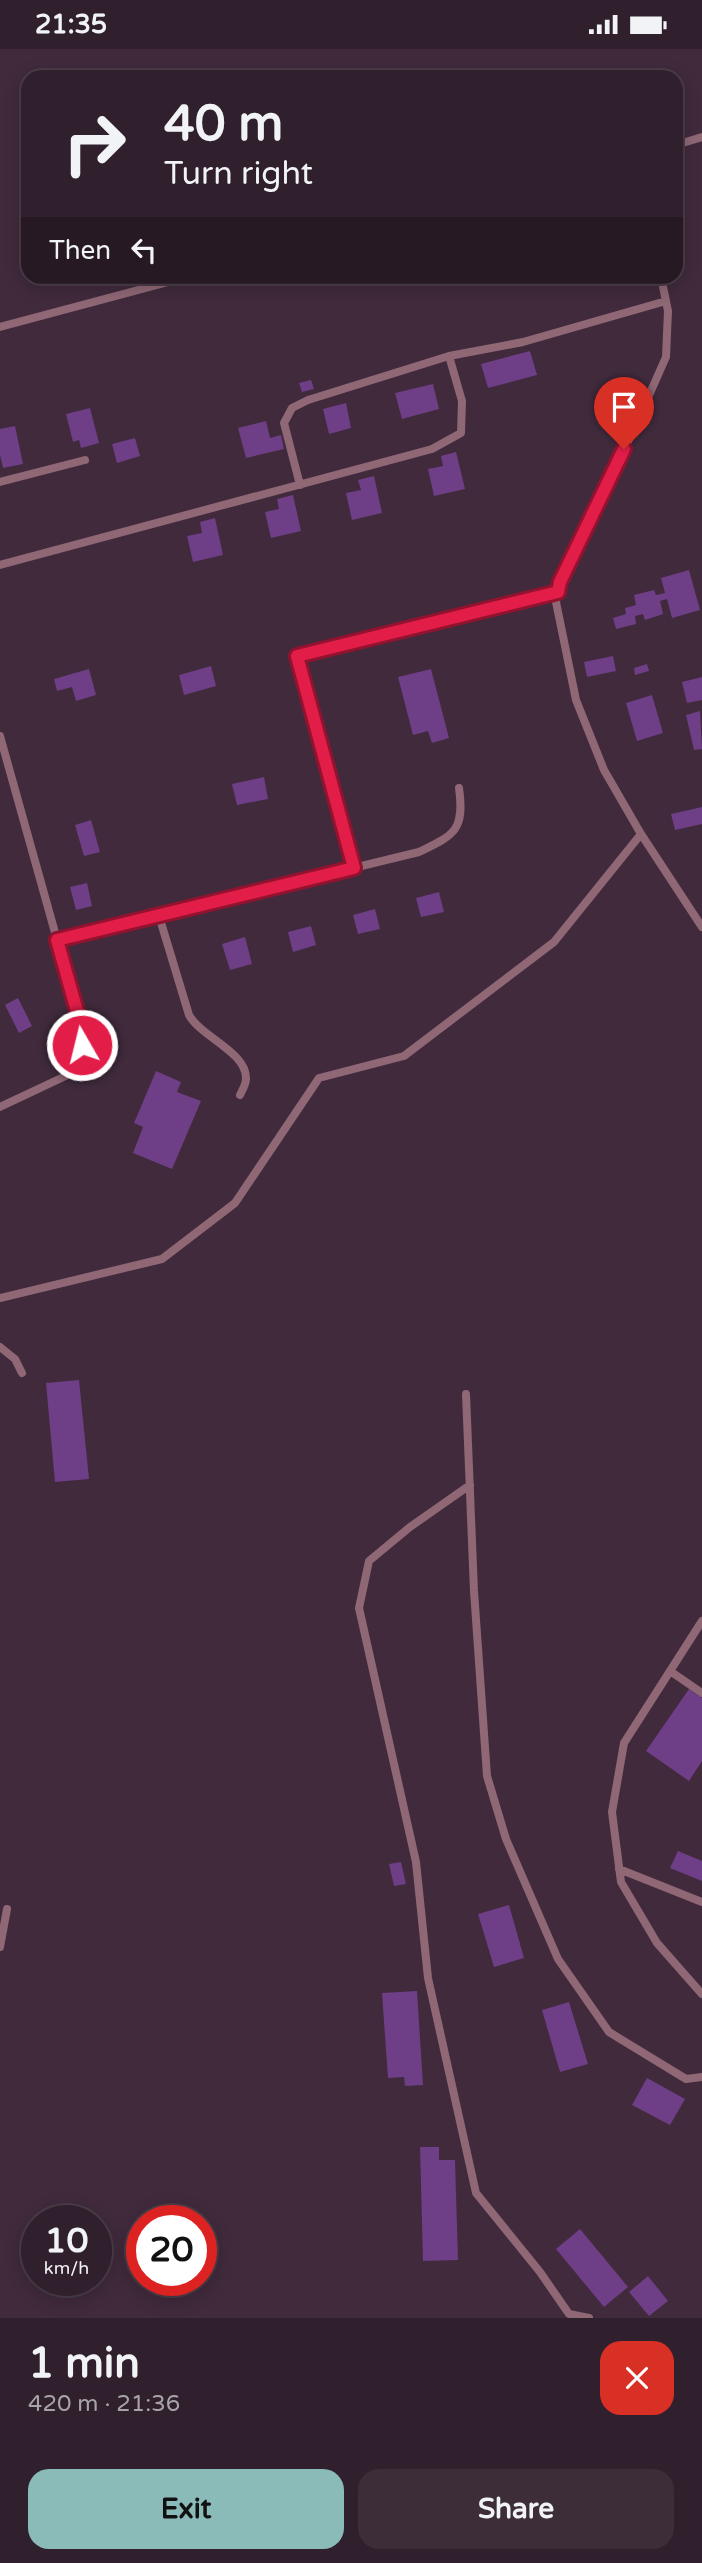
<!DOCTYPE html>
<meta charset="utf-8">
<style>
body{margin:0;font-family:"Varela Round",sans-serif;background:#3c2d39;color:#f1f3f6;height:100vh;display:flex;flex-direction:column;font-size:26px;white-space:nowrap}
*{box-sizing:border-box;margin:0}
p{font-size:23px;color:#a8a3aa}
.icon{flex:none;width:38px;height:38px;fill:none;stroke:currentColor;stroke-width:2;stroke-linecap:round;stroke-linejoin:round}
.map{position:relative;height:2269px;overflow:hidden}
.panel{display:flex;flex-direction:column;background:#30202d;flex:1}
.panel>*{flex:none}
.hud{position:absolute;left:21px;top:21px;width:662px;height:214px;border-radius:21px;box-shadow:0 4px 18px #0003,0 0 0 2px #4b3e49;background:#30202d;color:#f1f3f6;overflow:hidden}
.speed{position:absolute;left:21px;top:2156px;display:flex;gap:14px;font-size:35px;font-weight:700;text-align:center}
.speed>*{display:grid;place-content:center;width:91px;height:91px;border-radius:50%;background:#30202d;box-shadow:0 4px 18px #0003,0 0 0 2px #4b3e49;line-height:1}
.speed small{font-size:18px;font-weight:400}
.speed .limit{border:10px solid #d22;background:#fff;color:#111}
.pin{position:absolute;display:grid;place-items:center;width:60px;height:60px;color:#fff;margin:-72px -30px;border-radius:50% 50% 50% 0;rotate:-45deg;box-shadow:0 0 7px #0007}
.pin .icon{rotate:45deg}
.me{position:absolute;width:77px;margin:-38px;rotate:352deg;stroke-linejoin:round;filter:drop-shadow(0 0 5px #0008)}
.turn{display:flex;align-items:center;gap:24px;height:147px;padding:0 28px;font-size:32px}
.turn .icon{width:91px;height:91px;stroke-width:2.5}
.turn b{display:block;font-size:49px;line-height:60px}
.then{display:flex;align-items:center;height:66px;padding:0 28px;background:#0003;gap:14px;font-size:26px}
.round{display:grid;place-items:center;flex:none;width:74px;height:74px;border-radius:21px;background:#3c2d39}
.headline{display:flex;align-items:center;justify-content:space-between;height:119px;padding:0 28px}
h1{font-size:42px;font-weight:700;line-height:52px}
.button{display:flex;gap:14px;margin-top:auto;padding:14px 28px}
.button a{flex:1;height:80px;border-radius:21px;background:#8bbbb9;color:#111;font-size:28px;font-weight:700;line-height:80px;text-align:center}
.button a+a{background:#3c2d39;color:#f1f3f6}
.status{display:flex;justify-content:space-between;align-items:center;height:49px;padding:0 35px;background:#30202d;direction:ltr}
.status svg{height:19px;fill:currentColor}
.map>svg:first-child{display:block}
.building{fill:#6e3e86}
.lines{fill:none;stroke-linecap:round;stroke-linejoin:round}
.lane{stroke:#8f6775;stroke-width:8}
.route-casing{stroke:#92132f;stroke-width:18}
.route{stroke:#e11d48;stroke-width:12}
</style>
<div class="status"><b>21:35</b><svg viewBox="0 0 49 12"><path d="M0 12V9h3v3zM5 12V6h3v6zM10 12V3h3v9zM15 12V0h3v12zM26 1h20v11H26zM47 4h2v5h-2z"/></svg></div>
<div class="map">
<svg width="702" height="2269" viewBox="0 0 702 2269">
<rect width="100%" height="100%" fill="#402a3c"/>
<!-- building -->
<path class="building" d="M530,302L537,326L488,339L481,315Z
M311,331L314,340L302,343L299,334Z
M433,335L439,360L402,370L395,344Z
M346,354L351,379L329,385L323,360Z
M90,359L99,394L81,399L79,391L73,393L66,365Z
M266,372L270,389L281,386L284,400L246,409L238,379Z
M15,377L23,415L3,419L0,406V380Z
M135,389L140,407L117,414L112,395Z
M456,403L465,440L434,447L428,420L443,417L441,407Z
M374,427L382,464L352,471L346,444L361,441L358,431Z
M293,446L301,482L271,489L265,463L279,460L277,450Z
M215,469L223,506L193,513L187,487L202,484L200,473Z
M689,521L700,561L672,569L667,550L660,552L663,565L645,571L643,565L635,567L636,575L616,580L613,569L626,565L625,559L636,556L634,546L654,541L656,546L665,544L661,529Z
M613,607L616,622L587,628L584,613Z
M647,615L649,622L635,626L634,619Z
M211,617L216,637L184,646L179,626Z
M89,620L96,646L76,652L72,638L57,642L54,630Z
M431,620L449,689L432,694L428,682L413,686L398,628Z
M702,628V651L687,654L682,633Z
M652,646L663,684L637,692L626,654Z
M700,662L702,700L694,701L686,666Z
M264,728L268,750L237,756L232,735Z
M702,758V775L675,781L671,765Z
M91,771L100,803L84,807L75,776Z
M87,834L92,857L76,861L70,838Z
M439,843L444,863L421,868L416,849Z
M375,860L380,880L358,885L353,866Z
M311,877L316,896L293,903L288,883Z
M245,888L252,915L230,921L222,895Z
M18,949L32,977L19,984L5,956Z
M156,1022L181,1033L177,1043L201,1052L172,1120L133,1104L143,1078L134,1074Z
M79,1331L89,1430L55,1433L46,1334Z
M689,1640L702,1649V1712L689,1732L646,1702Z
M678,1802L702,1812V1832L670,1819Z
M401,1813L406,1835L394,1837L389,1815Z
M509,1856L524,1909L494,1918L478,1865Z
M417,1942L423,2036L405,2037L404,2028L388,2029L382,1944Z
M569,1953L588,2015L560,2023L542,1961Z
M647,2029L685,2050L670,2076L632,2056Z
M420,2098H439V2111H455L458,2211L423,2212Z
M580,2180L628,2238L604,2258L556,2200Z
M648,2227L668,2252L649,2267L629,2243Z"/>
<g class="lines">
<!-- lane -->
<path class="lane" d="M676,96L702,88
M661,228L668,262L666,308L635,378L560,533L556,553L576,651L604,721L641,785L702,878
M0,278L187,228
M0,433L85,411
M300,436L284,374L292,359L308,351L449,307L523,293L666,252
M0,516L432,400L461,384L462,352L449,307
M0,687L82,980V1012L72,1024L0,1058
M353,819L297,607L558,543
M159,867L189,966C201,988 247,1003 246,1030C246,1035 242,1042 240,1046
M57,891L419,803C454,786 465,782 459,739
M0,1249L162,1210L235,1154L319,1029L404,1007L554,893L641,785
M0,1298L15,1310L22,1324
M466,1345L474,1542L487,1727L506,1790L558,1910L609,1983L686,2030L702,2028
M470,1436L410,1478L369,1512L359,1559L416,1813L428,1929L476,2144L540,2223L569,2265L589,2269
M702,1572L624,1694L612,1763L621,1833L657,1894L702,1945
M670,1622L702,1644
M619,1820L702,1853
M0,1898L7,1860"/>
</g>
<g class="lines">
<!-- route casing -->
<g class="route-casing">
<path id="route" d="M82,996V980L57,891L354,819L297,607L558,543L560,533L624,400"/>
</g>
<!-- route -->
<use href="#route" class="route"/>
</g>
</svg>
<div class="speed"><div>10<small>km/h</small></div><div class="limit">20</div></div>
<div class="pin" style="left:624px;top:400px;background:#d93025"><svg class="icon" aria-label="arrive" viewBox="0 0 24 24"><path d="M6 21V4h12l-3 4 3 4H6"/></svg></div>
<svg class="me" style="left:82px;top:996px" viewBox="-20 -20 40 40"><circle r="17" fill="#e11d48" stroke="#fff" stroke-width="3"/><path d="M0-11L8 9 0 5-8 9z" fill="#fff"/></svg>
<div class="hud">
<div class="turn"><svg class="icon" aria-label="right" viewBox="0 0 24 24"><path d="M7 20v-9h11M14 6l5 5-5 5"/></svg><div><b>40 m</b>Turn right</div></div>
<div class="then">Then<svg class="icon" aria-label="left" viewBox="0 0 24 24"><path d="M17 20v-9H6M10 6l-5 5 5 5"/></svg></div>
</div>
</div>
<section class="panel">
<div class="headline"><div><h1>1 min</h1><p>420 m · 21:36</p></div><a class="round" style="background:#d93025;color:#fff"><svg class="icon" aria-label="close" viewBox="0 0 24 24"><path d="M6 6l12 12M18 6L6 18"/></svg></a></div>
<div class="button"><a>Exit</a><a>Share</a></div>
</section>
